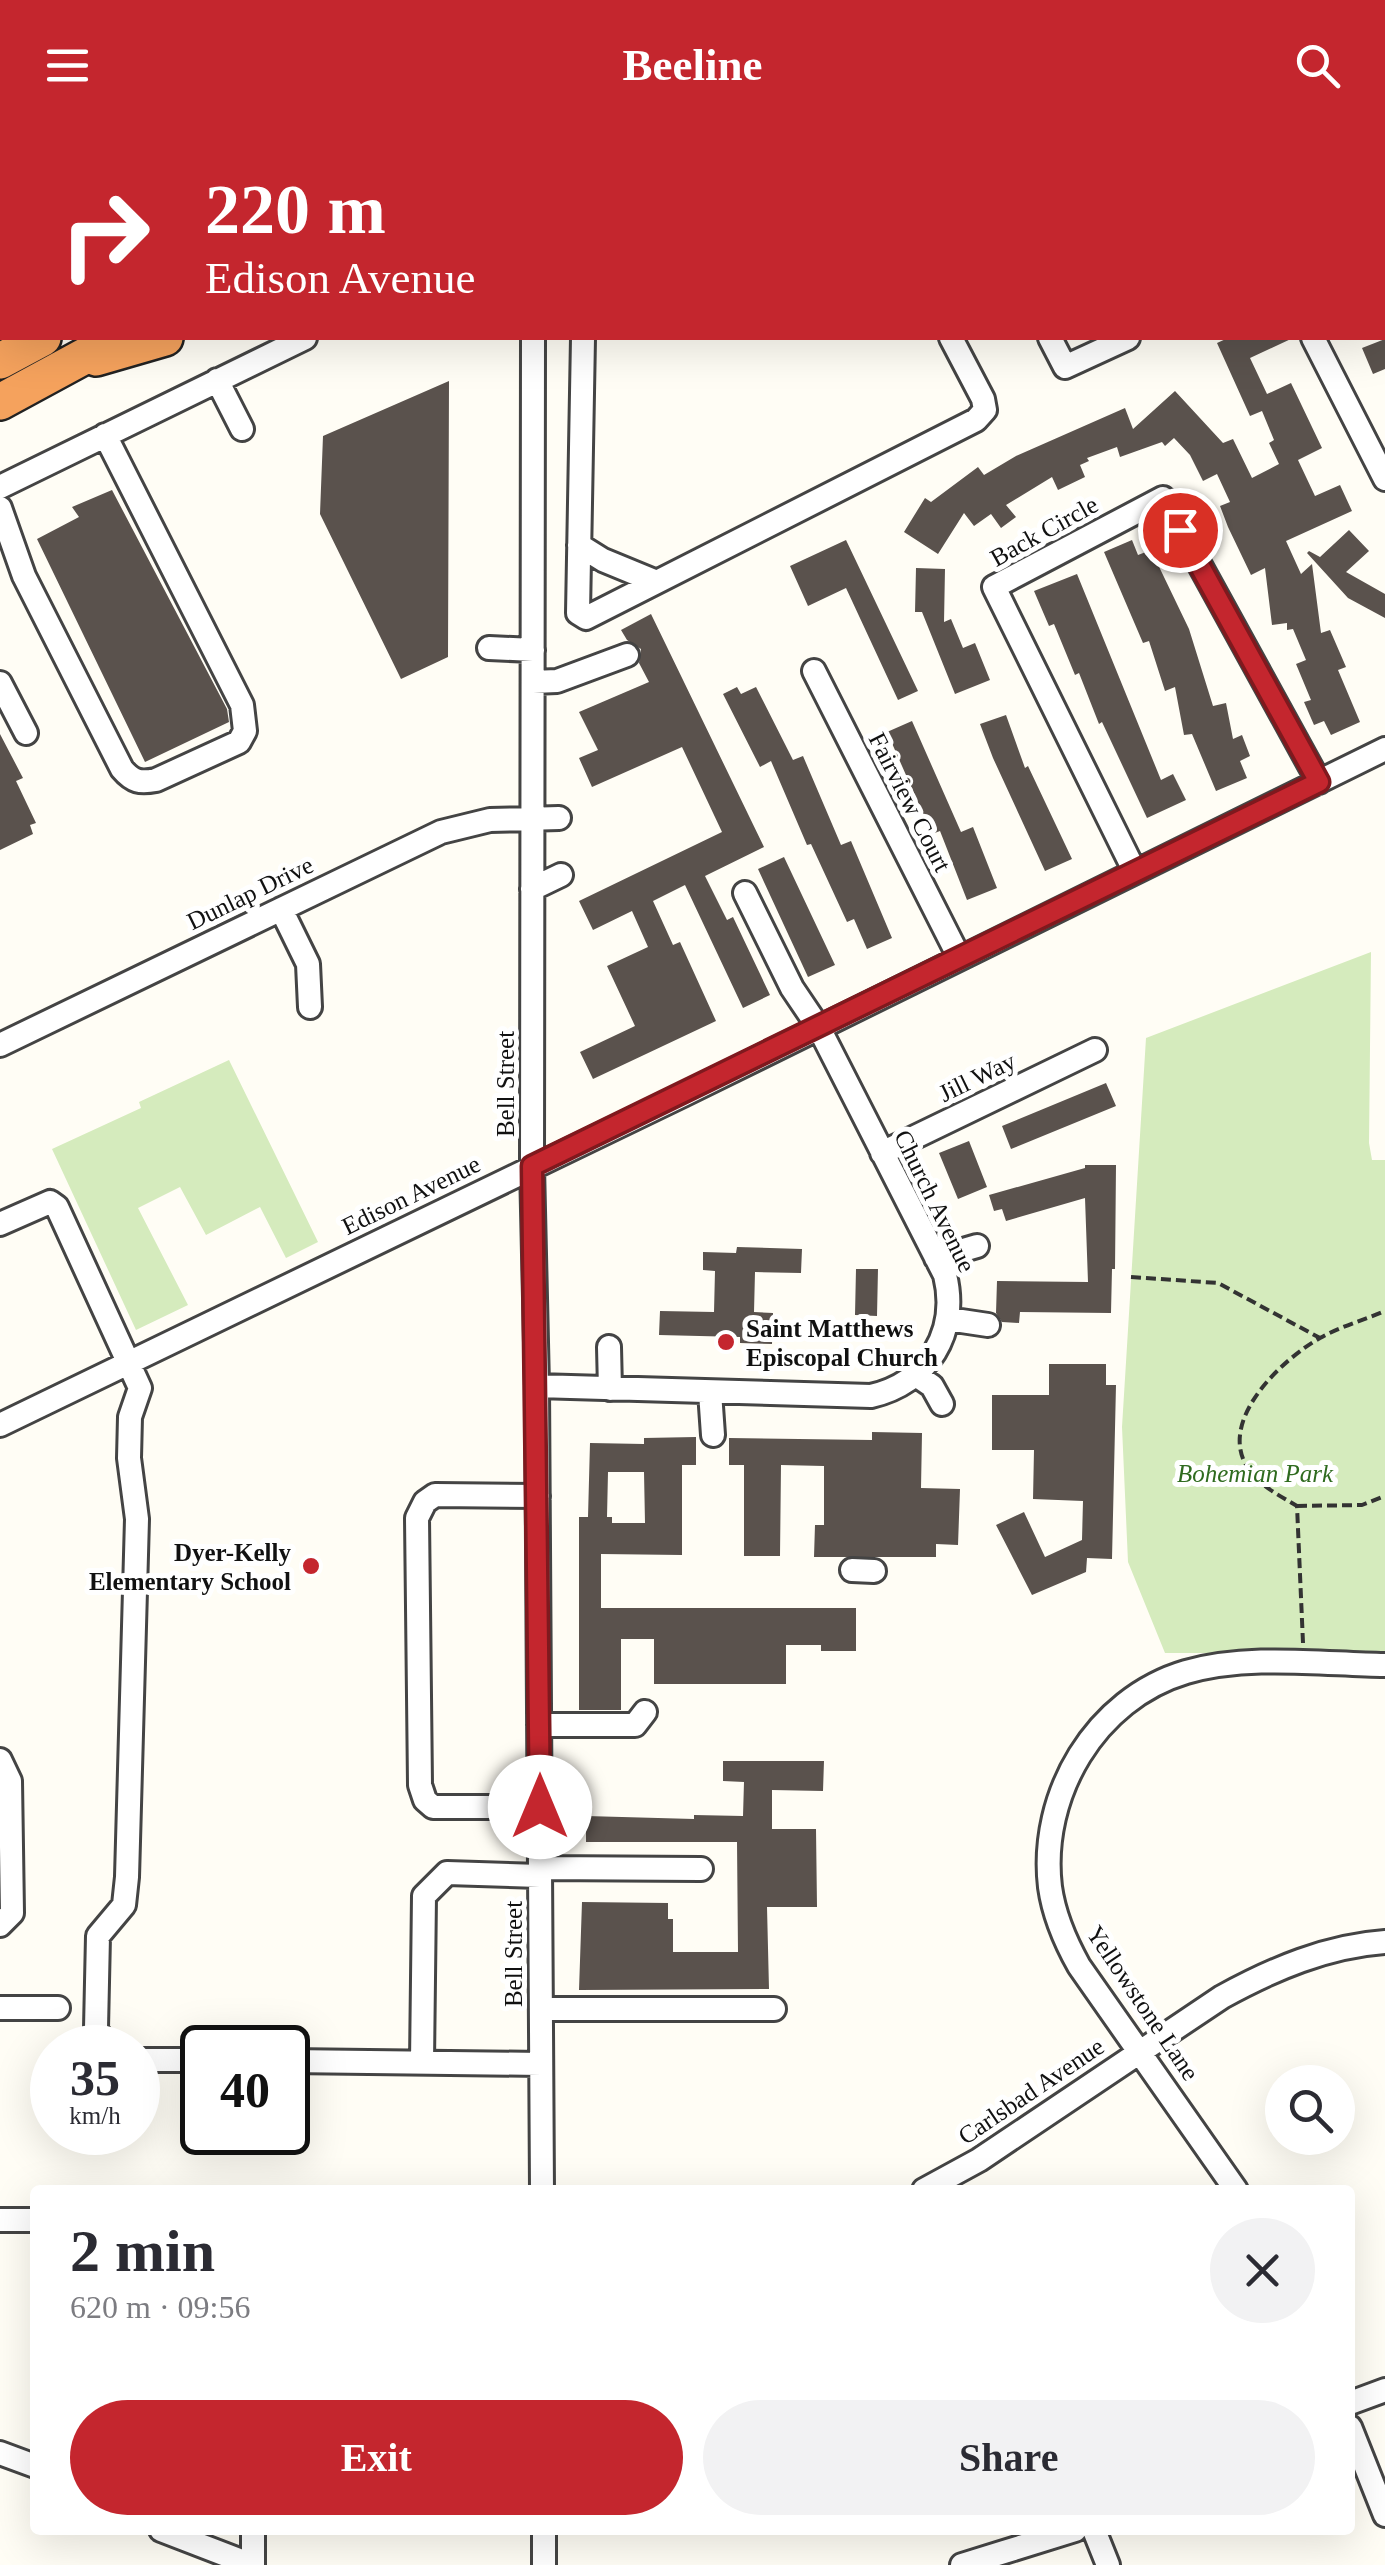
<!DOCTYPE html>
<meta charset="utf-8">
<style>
body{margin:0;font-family:Georgia,serif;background:#f2f2f3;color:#2b2b33;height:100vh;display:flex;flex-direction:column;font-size:38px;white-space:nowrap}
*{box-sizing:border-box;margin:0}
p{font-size:32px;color:#7c7c81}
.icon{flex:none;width:55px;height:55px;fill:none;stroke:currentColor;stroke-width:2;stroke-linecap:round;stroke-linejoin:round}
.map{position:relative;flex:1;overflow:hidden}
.panel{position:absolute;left:30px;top:2055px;width:1325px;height:350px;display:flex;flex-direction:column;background:#fff;border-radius:10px;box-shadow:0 10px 40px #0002}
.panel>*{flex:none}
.hud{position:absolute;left:0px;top:0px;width:1385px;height:210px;box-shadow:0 10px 40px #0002;background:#c4262e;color:#fff;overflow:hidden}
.buttons{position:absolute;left:1265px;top:1935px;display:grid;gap:20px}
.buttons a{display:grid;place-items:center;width:90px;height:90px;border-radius:50%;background:#fff;box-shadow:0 10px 40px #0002;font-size:50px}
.speed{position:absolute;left:30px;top:1895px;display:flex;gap:20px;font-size:50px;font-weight:700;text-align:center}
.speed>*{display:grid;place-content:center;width:130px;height:130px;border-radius:50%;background:#fff;box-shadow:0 10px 40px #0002;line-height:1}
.speed small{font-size:25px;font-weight:400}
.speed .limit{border:5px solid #111;border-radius:15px;background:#fff;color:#111}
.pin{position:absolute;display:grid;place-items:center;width:85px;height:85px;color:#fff;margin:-42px;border:5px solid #fff;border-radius:50%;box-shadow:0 2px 10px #0007}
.me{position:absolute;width:110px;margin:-55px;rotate:0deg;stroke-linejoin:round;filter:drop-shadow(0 0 8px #0008)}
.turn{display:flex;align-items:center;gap:35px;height:210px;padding:0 40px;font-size:45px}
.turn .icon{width:130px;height:130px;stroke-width:2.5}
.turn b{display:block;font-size:70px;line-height:85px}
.round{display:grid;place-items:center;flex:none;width:105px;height:105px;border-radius:52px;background:#f2f2f3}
.head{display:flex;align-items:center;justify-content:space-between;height:170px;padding:0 40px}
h1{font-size:60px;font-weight:600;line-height:75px}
.cta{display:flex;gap:20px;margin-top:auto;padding:20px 40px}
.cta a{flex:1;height:115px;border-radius:60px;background:#c4262e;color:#fff;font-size:40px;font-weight:600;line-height:115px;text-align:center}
.cta a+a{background:#f2f2f3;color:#2b2b33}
header{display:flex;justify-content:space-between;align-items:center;height:130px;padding:0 40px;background:#c4262e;color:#fff;font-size:45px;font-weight:600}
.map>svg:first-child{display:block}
.green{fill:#d5ebbd}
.building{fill:#5a524d;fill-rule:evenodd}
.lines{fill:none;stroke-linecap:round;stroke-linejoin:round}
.minor-casing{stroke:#444;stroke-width:28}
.highway-casing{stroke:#222;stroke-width:40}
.path{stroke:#333;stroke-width:4;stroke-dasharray:10 5;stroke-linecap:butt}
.minor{stroke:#fff;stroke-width:22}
.highway{stroke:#f5a25d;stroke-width:35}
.route-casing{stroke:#7f191e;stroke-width:25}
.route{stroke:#c4262e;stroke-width:18}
.poi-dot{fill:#c4262e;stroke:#fff;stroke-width:4}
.labels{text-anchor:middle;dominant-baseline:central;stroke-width:10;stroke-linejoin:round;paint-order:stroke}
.street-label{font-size:25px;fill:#111;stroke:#fff}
.poi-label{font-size:25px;font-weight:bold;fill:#111;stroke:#fff;text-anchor:start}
.park-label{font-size:25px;font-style:italic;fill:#2f6b1f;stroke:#fff}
</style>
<header><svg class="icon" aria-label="menu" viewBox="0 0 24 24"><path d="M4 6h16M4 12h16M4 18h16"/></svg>Beeline<svg class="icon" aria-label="search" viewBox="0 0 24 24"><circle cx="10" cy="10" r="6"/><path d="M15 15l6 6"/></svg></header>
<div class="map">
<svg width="1385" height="2435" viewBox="0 0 1385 2435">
<rect width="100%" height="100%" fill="#fffdf5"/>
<!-- green -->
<path class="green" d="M1371,822L1369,1013L1372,1030H1385V1523H1165L1128,1432L1122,1297L1146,908Z
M229,930L318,1112L286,1128L260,1077L206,1105L180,1057L138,1078L188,1175L136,1200L52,1019L141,978L139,972Z"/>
<!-- building -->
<path class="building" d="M1228,208H1293L1250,228L1267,264L1291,253L1322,318L1298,330L1315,366L1340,355L1352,381L1286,411L1301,444L1312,434L1321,503L1330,500L1346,537L1338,540L1360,592L1331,605L1324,591L1314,595L1304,572L1311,570L1296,534L1306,530L1293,499L1287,500V493L1272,495L1265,438L1251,445L1228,397L1220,376L1230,372L1217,344L1203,351L1190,325L1174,308L1165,316L1162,312L1120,327L1117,317L1087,328L1089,331L1080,335L1085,347L1058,360L1052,347L1006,375L1016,387L1001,398L991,384L974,396L964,383L938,424L904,402L925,368L931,372L978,337L984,345L1016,326L1125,278L1133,299L1175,261L1223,313L1233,309L1252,348L1279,334L1269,313L1274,310L1262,281L1250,286L1217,213Z
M1385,209V239L1373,244L1362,218Z
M449,251L448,527L401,549L320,384L323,306Z
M112,360L227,579L229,592L145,632L37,409L79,387L72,377Z
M1349,400L1369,421L1346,442L1385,464V488L1348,468L1307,423L1309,421L1320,427Z
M846,410L918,561L898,570L846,458L808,476L790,436Z
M1132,410L1138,425L1151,420L1189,499L1213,576L1226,573L1233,609L1242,605L1250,626L1240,631L1247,648L1216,661L1192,604L1184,605L1175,557L1165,561L1149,511L1143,513L1104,422Z
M916,438L945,439L944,492L951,489L963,518L975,513L990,550L955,564L922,482H915Z
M1077,444L1161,650L1173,644L1186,670L1147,688L1102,592L1099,594L1079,543L1075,545L1054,494L1049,496L1034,461Z
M651,484L764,717L705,746L727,790L733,787L770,865L743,878L685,755L653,771L673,815L680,812L716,891L593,949L580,922L635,896L607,836L648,817L632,781L593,800L579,771L722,702L682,617L592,657L579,628L598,620L579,582L649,552L639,533L641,519L627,510L621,500Z
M737,557L741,564L756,557L793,630L803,626L841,715L851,711L892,808L867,819L854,789L847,792L811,714L807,715L771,631L760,637L723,564Z
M1006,585L1025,638L1028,636L1072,729L1045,741L993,628L980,594Z
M912,591L961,702L973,697L997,758L967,770L940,701L932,704L887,602Z
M0,604L23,648L16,651L36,693L30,695L33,704L0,720Z
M784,727L835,835L808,847L758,739Z
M1106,953L1116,976L1011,1019L1002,996Z
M969,1011L987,1057L958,1069L939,1023Z
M1085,1035H1116L1115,1139H1112L1111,1183L1020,1182L1019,1193L1002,1192L996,1183L997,1151L1088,1152L1085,1068L1006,1091L1002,1079L994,1081L989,1065L1085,1038Z
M737,1117L802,1119L801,1143L755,1142L754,1182L773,1183L772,1214L740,1213V1207L659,1205L660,1181L714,1182L715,1141L703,1140V1122L736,1123Z
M856,1139H878L877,1186L855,1185Z
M1049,1234H1106V1255H1116L1112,1429L1087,1428L1086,1442L1032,1465L996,1395L1024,1382L1045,1427L1082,1410L1083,1371L1033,1369L1034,1320H992V1265H1049Z
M872,1302L922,1303L921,1358L960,1359L958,1415L936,1414V1427H814L815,1395H824V1336L781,1335L780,1426H744V1335H729V1308L872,1310Z
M696,1307V1335H682V1425L601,1424V1478H856V1521H821V1515H786V1554H654V1509H621V1580H579V1387H588L590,1313L644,1314V1308ZM608,1342H644L645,1393H612V1387H607Z
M723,1631H824L823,1661L772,1660V1699H816L817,1777H767L769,1859L579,1860L582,1772L668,1773V1789H673V1822H738L737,1712H586V1686L694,1689V1685L743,1686L744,1652L723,1651Z"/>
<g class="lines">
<!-- minor casing -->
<g class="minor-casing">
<path id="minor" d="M685,0L686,2
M843,0L844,2
M945,0L946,2
M1050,0L1051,2
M1114,0L1115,2
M1312,0L1313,2
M583,2L588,0
M625,2L626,0
M724,2L730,0
M1362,2L1367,0
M1382,113L1385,112
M533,208L532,1036L537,1256L542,2060
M583,208L578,483L586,488L976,290L985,280L983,269L951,208
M1050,208L1065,237L1128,208
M1313,208L1385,349
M217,250L242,299
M0,357L305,208
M0,378L24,446L122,639C133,652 140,653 156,650L239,612L245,601L242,575L105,305
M579,415L603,430L654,451
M489,518L533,520
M814,541L959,827
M533,552L557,551L627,525
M0,553L26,603
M1134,740L994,457L1163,368L1319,652
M532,759L561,745
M281,779L308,834L310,877
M0,915L441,702L490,690L559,688
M882,1023L1095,920
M0,1094L50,1072L57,1077L140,1258L130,1287L129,1328L137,1389L127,1747L124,1775L98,1806L96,1898L105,1918
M936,1128L977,1116
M948,1189L988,1195
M609,1217L610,1259
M916,1245L932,1256L942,1274
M537,1256L871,1266C928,1253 959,1202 945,1145L819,898L792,858L745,763
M710,1262L713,1305
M0,1295L683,965L1385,619
M538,1366L435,1365L425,1372L417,1388L420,1655L425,1670L433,1677H540
M852,1440L874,1441
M539,1595H635L645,1582
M0,1630L10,1651L12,1783L0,1795
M540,1738L701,1739
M0,1878H58
M541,1879H774
M138,1930H202
M288,1931L541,1934
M422,1932L424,1766L447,1743L540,1746
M924,2060L979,2030L1222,1867C1273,1839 1327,1816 1385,1812
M1236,2060L1079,1836C1065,1811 1054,1786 1050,1757C1039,1665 1095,1569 1186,1542C1249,1524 1321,1534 1385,1535
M0,2090H35
M1350,2273L1385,2260
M1350,2297L1385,2385
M0,2323L35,2336
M161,2400L252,2435
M544,2400V2435
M1094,2400L1108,2435
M253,2435V2400
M962,2435L1075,2400"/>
</g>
<!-- highway casing -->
<g class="highway-casing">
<path id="highway" d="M405,2L410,0
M492,2L496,0
M96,228L165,208
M0,231L43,208
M0,272L118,208"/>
</g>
<!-- path -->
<path class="path" d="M109,2L110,0
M285,2L290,0
M0,43L2,42
M0,151L2,150
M1131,1147L1218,1153L1320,1208
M1297,1376L1362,1375L1385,1366
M1303,1513L1297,1376C1277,1364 1254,1353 1244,1331C1223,1285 1283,1229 1320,1208C1339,1197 1364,1190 1385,1181"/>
<!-- minor -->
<use href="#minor" class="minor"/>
<!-- highway -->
<use href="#highway" class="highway"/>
</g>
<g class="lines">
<!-- route casing -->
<g class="route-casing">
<path id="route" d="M540,1677L532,1036L1319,652L1180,400"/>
</g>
<!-- route -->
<use href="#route" class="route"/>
</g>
<!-- markers -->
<g class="poi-dot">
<circle cx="726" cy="1212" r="10"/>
<circle cx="311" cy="1436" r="10"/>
</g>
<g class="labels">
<!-- street labels -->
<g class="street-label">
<text transform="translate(1044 401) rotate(-29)">Back Circle</text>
<text transform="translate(910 672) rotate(63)">Fairview Court</text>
<text transform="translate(250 763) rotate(-26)">Dunlap Drive</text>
<text transform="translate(977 947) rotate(-26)">Jill Way</text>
<text transform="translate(505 954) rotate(-90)">Bell Street</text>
<text transform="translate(411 1065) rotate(-26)">Edison Avenue</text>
<text transform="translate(935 1071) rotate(64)">Church Avenue</text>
<text transform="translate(513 1824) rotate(-90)">Bell Street</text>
<text transform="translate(1143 1873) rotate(56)">Yellowstone Lane</text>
<text transform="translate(1031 1961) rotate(-34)">Carlsbad Avenue</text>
</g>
<!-- poi labels -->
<g class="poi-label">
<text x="746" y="1198">Saint Matthews<tspan x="746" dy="29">Episcopal Church</tspan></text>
<text x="291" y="1422" text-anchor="end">Dyer-Kelly<tspan x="291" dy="29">Elementary School</tspan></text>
</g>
<!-- park labels -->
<g class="park-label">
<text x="1255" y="1343">Bohemian Park</text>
</g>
</g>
</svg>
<div class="buttons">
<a><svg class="icon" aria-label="search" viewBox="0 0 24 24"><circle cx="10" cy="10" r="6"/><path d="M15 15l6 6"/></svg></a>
</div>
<div class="speed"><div>35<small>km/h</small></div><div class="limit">40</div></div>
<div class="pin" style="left:1180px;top:400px;background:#d93025"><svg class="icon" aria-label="arrive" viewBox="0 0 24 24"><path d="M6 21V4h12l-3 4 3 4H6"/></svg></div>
<svg class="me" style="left:540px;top:1677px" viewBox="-20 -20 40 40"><circle r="19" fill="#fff"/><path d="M0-13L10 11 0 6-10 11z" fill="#c4262e"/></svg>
<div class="hud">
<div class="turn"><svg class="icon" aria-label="right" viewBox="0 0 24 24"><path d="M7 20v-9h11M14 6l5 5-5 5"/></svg><div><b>220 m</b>Edison Avenue</div></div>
</div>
<section class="panel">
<div class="head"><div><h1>2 min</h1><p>620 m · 09:56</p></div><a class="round"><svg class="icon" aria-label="close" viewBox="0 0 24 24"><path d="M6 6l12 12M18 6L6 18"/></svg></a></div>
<div class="cta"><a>Exit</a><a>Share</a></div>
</section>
</div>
